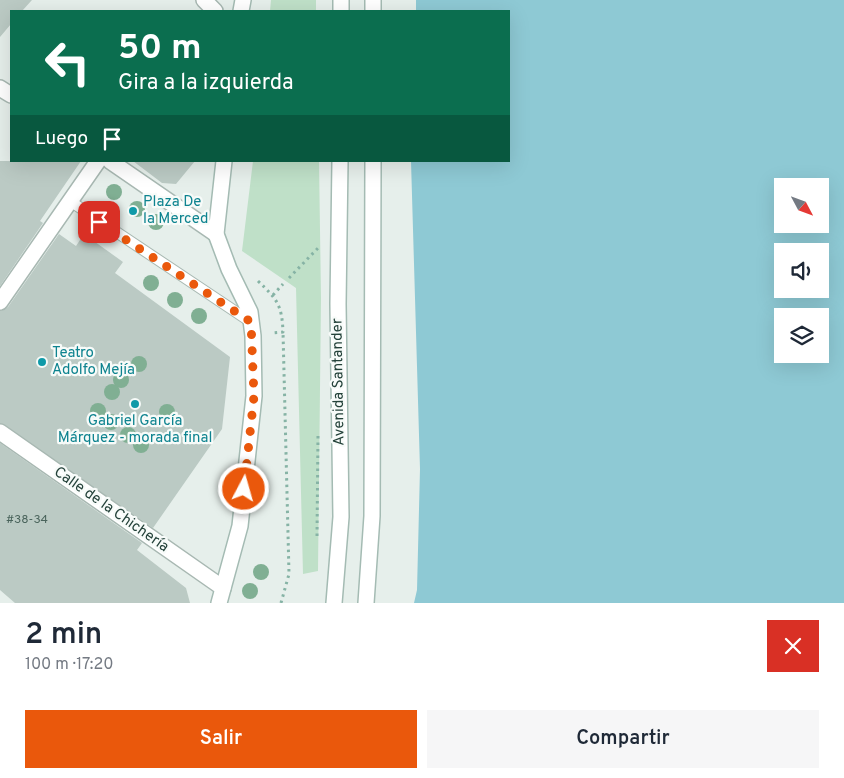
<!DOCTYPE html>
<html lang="es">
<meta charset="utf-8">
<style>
body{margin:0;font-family:Overpass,sans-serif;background:#f6f6f7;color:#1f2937;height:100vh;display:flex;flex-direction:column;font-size:19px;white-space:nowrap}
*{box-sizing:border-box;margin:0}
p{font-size:16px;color:#747a83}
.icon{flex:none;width:28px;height:28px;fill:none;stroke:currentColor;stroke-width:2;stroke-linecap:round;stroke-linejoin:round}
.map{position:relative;height:603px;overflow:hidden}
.side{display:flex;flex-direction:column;background:#fff;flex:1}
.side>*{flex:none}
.banner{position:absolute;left:10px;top:10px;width:500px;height:152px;border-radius:0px;box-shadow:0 5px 20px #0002;background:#0b6e4f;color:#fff;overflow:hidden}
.needle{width:32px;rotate:131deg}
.fabs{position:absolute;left:774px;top:178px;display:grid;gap:10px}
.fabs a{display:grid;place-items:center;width:55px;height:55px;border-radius:0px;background:#fff;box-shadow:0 5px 20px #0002;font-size:25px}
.pin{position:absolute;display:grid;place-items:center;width:42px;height:42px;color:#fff;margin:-21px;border-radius:10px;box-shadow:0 2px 8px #0006}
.me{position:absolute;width:55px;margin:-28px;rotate:6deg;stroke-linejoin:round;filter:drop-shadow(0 0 4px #0008)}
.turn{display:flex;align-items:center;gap:18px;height:105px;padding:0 25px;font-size:22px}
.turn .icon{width:65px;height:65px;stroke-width:2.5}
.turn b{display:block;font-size:35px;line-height:42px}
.then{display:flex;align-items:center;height:48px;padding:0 25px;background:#0003;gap:10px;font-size:19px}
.round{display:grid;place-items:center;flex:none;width:52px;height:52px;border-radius:0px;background:#f6f6f7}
.overview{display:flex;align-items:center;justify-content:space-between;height:85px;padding:0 25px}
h1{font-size:30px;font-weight:600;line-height:38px}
.cta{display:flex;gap:10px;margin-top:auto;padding:10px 25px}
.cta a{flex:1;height:58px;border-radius:0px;background:#ea580c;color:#fff;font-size:20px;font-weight:600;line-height:58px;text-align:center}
.cta a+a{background:#f6f6f7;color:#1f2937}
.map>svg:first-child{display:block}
.green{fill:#bfe0c8}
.water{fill:#8ec9d4;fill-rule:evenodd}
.building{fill:#bbcac4}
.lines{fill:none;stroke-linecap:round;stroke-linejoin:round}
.lane-casing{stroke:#a8b8b2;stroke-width:12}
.street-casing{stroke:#a8b8b2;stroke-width:18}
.secondary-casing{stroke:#a4bbb3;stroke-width:18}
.path{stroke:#86b3a5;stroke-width:3;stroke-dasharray:2.5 4;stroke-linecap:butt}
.lane{stroke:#fff;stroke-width:10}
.street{stroke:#fff;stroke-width:15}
.secondary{stroke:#fff;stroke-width:15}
.tree{fill:#80af93}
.route{stroke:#ea580c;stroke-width:9;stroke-dasharray:0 16.2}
.culture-dot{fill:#0f9aa8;stroke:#f7fbf9;stroke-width:2}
.labels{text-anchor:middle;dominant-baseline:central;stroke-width:4.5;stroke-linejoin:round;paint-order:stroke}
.number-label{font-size:12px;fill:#4a645c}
.culture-label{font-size:15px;fill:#0d838f;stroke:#f7fbf9;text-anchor:start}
.street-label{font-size:15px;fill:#24423a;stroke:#f7fbf9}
</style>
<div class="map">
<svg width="844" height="603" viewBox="0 0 844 603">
<rect width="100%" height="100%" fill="#e6efeb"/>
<!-- green -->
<path class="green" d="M271,0H316V11H270Z
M253,161H319L321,298L318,571L303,574L296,288L242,251Z"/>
<!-- water -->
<path class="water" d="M416,0H844V603H414L417,590L420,469L411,161H509V11H416ZM782,186H820V224H782ZM782,251H820V289H782ZM782,316H820V354H782Z"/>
<!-- building -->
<path class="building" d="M0,0H32L22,11H11V24L0,37Z
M0,161H81L40,221L43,223L0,286Z
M133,161H195L176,184L162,183Z
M59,234L76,246L84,234L123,262L115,273L230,357L222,429L153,528L0,423V311L8,307Z
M0,443L142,543L137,550L186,588L190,603H15L0,590Z"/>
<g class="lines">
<!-- lane casing -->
<g class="lane-casing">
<path id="lane" d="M70,201L251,322"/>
</g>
<!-- street casing -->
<g class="street-casing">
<path id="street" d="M204,0L215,11
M0,88L11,95
M110,161L216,234
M0,302L98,161
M0,432L223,588"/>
</g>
<!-- secondary casing -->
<g class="secondary-casing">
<path id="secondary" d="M241,11L243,0
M341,11V0
M373,11V0
M219,603L240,526L254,396L253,336L250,312L229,269L216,234L224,161
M334,603L341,517L338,304L340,161
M366,603L372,516L373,161"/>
</g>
<!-- path -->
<path class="path" d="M289,278L319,247
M258,281C277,299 282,305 283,332L271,333
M273,295L283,284
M317,536L318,434
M281,603L289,574L283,332"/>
<!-- lane -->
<use href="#lane" class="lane"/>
<!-- street -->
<use href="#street" class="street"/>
<!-- secondary -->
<use href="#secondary" class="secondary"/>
</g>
<!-- trees -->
<g class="tree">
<circle cx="114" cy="192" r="8"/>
<circle cx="137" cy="209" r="8"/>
<circle cx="156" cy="222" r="8"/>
<circle cx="151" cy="283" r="8"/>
<circle cx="175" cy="300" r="8"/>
<circle cx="199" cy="316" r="8"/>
<circle cx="139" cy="364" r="8"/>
<circle cx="121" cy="380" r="8"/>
<circle cx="112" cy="392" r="8"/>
<circle cx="98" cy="411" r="8"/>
<circle cx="167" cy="412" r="8"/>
<circle cx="111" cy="422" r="8"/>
<circle cx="128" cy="435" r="8"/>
<circle cx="141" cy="445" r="8"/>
<circle cx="261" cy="572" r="8"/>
<circle cx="250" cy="591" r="8"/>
</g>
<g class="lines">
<!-- route -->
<path class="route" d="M99,222L251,322L254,396L244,489"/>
</g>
<!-- markers -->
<g class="culture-dot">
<circle cx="133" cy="211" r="5"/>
<circle cx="42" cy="362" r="5"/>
<circle cx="135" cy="404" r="5"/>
</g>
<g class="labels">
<!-- number labels -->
<g class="number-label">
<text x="27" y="520">#38-34</text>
</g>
<!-- culture labels -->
<g class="culture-label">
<text x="143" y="202">Plaza De<tspan x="143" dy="17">la Merced</tspan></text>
<text x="52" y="353">Teatro<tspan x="52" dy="17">Adolfo Mejía</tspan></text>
<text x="135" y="421" text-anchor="middle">Gabriel García<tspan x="135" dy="17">Márquez - morada final</tspan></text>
</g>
<!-- street labels -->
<g class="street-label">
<text transform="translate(339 382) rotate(-91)">Avenida Santander</text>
<text transform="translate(111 510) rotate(35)">Calle de la Chichería</text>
</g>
</g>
</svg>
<div class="fabs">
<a><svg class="needle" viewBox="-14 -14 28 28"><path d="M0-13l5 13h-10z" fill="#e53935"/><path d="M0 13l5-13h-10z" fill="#747a83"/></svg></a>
<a><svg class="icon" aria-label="sound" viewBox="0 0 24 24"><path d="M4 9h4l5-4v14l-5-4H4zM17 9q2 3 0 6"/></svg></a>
<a><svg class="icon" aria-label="layers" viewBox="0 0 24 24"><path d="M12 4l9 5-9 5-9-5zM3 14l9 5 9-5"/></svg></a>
</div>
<div class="pin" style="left:99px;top:222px;background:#d93025"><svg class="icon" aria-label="arrive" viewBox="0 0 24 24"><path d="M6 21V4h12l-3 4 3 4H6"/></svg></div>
<svg class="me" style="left:244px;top:489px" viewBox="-20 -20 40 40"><circle r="17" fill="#ea580c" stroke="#fff" stroke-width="3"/><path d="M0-11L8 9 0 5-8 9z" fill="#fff"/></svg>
<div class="banner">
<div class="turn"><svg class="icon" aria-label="left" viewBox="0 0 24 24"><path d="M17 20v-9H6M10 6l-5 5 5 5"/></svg><div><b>50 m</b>Gira a la izquierda</div></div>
<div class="then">Luego<svg class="icon" aria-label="arrive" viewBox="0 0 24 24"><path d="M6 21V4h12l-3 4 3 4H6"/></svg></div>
</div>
</div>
<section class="side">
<div class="overview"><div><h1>2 min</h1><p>100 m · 17:20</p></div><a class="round" style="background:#d93025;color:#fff"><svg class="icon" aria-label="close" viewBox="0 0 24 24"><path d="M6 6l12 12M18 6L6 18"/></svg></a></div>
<div class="cta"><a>Salir</a><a>Compartir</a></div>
</section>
